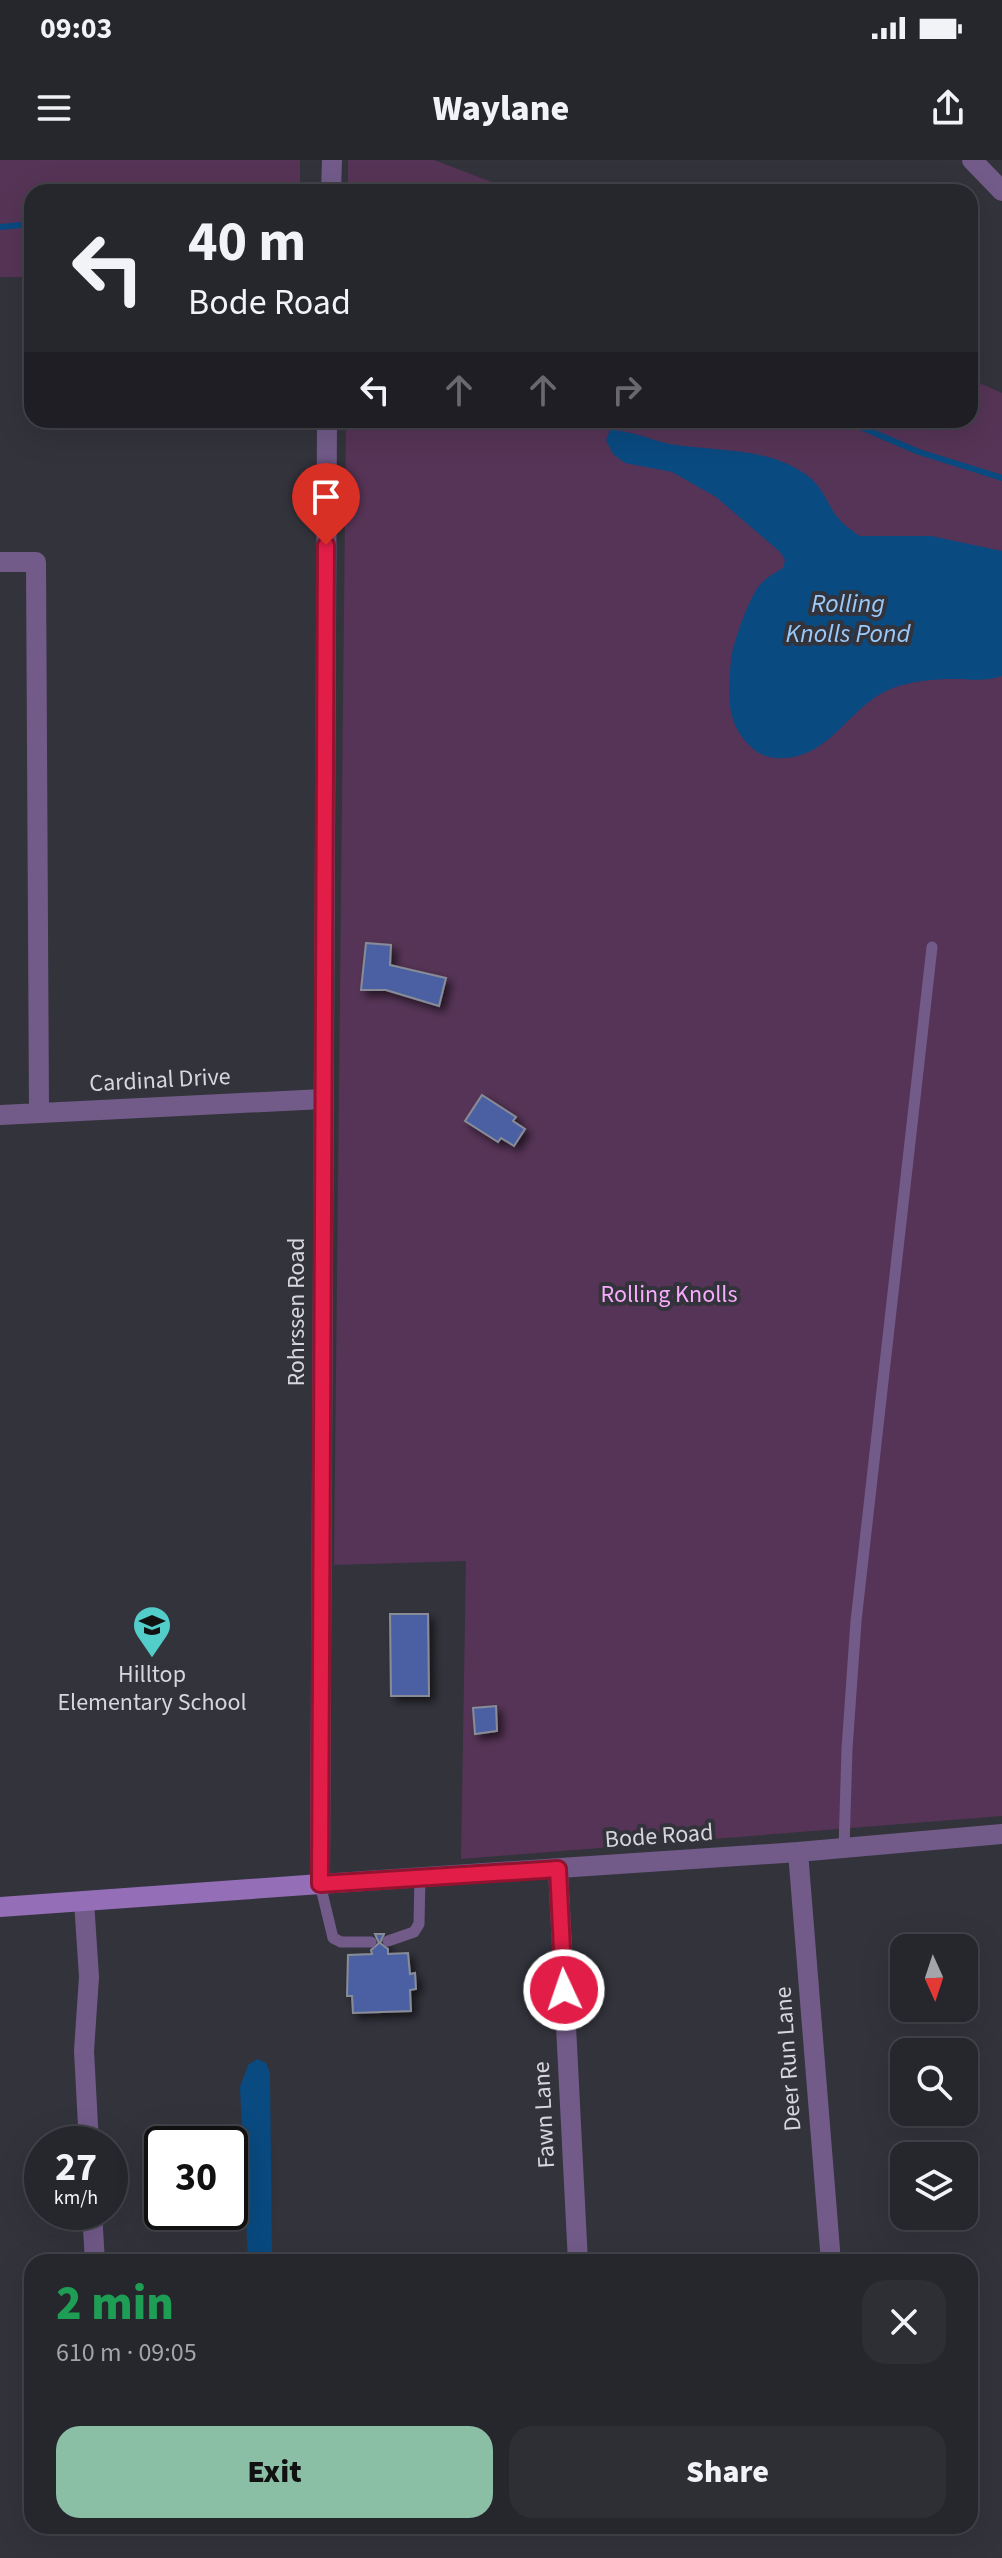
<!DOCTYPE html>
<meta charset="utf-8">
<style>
body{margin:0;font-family:"Source Sans 3",sans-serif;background:#2e2e35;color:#f1f3f6;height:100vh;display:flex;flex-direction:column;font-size:30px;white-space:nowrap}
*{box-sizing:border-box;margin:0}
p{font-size:26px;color:#a4a5aa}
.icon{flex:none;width:44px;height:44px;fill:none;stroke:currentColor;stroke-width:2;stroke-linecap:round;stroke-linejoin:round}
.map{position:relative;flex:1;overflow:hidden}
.side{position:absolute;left:24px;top:2094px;width:954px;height:280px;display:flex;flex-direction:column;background:#26262d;border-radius:24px;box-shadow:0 8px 32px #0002,0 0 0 2px #424349}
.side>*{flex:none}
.banner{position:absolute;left:24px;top:24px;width:954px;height:244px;border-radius:24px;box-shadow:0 8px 32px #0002,0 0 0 2px #424349;background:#26262d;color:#f1f3f6;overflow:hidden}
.needle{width:52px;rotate:177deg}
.buttons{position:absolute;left:890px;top:1774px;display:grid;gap:16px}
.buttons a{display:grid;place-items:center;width:88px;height:88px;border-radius:16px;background:#26262d;box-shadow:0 8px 32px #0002,0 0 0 2px #424349;font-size:40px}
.speed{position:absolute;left:24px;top:1966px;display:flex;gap:16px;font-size:40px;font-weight:700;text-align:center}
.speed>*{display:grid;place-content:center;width:104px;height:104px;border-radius:50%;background:#26262d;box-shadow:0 8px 32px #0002,0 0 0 2px #424349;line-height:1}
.speed small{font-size:20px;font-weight:400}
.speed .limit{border:4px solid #111;border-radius:12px;background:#fff;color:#111}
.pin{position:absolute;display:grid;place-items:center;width:68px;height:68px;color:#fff;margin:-82px -34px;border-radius:50% 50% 50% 0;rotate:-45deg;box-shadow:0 0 8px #0007}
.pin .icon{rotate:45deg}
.me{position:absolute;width:88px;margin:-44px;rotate:357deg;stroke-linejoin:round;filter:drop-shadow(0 0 6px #0008)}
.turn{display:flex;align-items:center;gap:28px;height:168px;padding:0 32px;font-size:36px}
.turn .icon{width:104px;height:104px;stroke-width:2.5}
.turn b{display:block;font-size:56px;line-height:68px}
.lanes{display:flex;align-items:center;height:76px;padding:0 32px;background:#0003;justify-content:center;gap:40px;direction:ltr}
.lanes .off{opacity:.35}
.round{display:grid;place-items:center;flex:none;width:84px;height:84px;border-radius:24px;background:#2e2e35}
.overview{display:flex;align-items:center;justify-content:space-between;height:136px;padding:0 32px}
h1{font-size:48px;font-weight:800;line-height:60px;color:#1e9e55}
.button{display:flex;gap:16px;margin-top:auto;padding:16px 32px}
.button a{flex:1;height:92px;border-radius:24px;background:#8abfa5;color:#111;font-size:32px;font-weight:800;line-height:92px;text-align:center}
.button a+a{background:#2e2e35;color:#f1f3f6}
.status{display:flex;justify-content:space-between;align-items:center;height:56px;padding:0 40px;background:#26262d;direction:ltr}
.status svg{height:22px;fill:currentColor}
header{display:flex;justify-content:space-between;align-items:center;height:104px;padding:0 32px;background:#26262d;font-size:36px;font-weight:800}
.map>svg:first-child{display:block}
.green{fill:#563457}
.water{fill:#094a80}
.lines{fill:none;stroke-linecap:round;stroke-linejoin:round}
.stream{stroke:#094a80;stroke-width:6}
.building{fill:#4b61a2;stroke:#888c96;stroke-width:2;filter:url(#shadow)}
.lane{stroke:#725b89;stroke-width:11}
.street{stroke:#725b89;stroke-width:20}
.secondary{stroke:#946fb8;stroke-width:20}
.route-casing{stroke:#92132f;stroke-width:20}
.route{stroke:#e11d48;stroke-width:14}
.labels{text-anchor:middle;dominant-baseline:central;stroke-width:8;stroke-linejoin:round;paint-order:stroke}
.street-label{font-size:24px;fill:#d6d6dc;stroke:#33333c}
.park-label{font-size:24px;fill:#f9abfb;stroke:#33333c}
.poi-label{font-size:24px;fill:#d6d6dc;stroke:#33333c}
.water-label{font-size:26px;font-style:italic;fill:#9bc9f8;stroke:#33333c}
</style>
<div class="status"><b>09:03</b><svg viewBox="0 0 49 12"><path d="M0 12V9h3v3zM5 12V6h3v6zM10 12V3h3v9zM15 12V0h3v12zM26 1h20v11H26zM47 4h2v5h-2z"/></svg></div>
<header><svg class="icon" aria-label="menu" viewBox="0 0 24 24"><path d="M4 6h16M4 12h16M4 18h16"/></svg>Waylane<svg class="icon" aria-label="share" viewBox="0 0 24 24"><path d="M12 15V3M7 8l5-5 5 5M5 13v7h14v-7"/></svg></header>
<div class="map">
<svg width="1002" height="2398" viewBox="0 0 1002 2398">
<defs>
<filter id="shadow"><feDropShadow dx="5" dy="5" stdDeviation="4" flood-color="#0009"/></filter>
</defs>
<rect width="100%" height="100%" fill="#33333c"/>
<!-- green -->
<path class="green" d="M0,0H300V32H32V117H0Z
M348,0H434L518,32H348Z
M970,219L1002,233V1656L461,1699L466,1401L334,1405L346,260H970Z"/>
<!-- water -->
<path class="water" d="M610,270C631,270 650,280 670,284C715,292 769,286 808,316C820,325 826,339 833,351C840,362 850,370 860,376H931L1002,391V516C984,522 972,519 954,519C933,519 913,521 893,528C850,544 832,597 783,598C770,599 759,595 750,586C725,562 728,533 731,500C733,482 748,441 759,426C765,418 775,413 783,408L785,400L780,392L716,337L672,312L625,303L613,294L606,280Z
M257,1899L266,1903L270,1913L272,2102H248L240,1927L248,1905Z"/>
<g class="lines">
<!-- stream -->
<path class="stream" d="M0,67L32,64
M852,260L858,266L919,292L1002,318"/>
</g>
<!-- building -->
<path class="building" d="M366,783L391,785L390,805L446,818L439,846L386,830H361Z
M482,935L516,957L513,961L525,969L514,986L501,978L498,982L465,961Z
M390,1454H428L429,1536H391Z
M496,1546L497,1571L475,1574L473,1548Z
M375,1774H384L380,1783L388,1789V1794L408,1793L410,1814L415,1813L416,1829L410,1830L411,1851L353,1853L352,1836H347L348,1795L372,1794L371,1790L379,1783Z"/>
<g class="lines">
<!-- lane -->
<path class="lane" d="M844,1688L847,1589L856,1461L932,787
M320,1724L333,1778L341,1782H371
M388,1781L414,1772L419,1764L420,1716"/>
<!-- street -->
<path class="street" d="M972,0L1002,31
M331,32L332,0
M327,260L320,1724L798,1692L1002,1674
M0,402H36L39,951
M0,955L323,939
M798,1692L831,2102
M558,1709L578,2102
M84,1741L89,1817L84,1891L89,1984
M92,2052L95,2102"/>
<!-- secondary -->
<path class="secondary" d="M0,1747L320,1724"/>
</g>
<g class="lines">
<!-- route casing -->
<g class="route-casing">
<path id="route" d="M326,385L320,1724L558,1709L564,1830"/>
</g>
<!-- route -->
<use href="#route" class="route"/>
</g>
<!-- icons -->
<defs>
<g id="school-pin" transform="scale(2)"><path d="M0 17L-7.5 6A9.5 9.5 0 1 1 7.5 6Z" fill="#53cdca" stroke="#33333c"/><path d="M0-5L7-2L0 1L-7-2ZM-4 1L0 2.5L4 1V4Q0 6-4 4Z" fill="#111"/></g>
</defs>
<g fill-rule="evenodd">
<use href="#school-pin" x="152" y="1465"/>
</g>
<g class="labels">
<!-- street labels -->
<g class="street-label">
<text transform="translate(160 920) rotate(-3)">Cardinal Drive</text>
<text transform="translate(296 1152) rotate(-90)">Rohrssen Road</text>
<text transform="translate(659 1676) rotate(-4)">Bode Road</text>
<text transform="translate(788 1899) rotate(-94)">Deer Run Lane</text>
<text transform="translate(544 1955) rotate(-93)">Fawn Lane</text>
</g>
<!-- park labels -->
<g class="park-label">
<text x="669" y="1134">Rolling Knolls</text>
</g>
<!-- poi labels -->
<g class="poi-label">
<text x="152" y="1514">Hilltop<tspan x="152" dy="28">Elementary School</tspan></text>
</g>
<!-- water labels -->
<g class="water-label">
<text x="848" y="443">Rolling<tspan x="848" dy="30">Knolls Pond</tspan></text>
</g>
</g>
</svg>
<div class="buttons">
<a><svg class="needle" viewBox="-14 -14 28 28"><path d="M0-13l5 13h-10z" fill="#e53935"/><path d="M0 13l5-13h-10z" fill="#a4a5aa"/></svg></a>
<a><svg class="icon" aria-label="search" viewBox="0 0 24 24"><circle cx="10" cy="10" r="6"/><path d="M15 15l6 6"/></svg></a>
<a><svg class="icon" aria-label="layers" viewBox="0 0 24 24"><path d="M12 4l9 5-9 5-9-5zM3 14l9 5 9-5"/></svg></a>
</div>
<div class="speed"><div>27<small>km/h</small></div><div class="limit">30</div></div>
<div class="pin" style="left:326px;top:385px;background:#d93025"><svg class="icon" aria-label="arrive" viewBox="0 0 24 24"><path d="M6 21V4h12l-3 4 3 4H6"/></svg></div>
<svg class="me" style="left:564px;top:1830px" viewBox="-20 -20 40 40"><circle r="17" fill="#e11d48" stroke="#fff" stroke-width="3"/><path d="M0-11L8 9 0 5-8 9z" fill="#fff"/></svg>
<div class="banner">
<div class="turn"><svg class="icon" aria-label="left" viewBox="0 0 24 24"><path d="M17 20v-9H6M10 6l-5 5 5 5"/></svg><div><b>40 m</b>Bode Road</div></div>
<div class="lanes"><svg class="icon" aria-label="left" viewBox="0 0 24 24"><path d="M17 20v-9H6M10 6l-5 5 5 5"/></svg><svg class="icon off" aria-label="ahead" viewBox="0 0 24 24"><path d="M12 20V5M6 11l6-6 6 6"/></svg><svg class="icon off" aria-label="ahead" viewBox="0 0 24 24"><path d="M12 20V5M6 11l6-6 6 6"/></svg><svg class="icon off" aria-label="right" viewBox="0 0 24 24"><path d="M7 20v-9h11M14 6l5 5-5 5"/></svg></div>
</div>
<section class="side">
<div class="overview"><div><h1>2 min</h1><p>610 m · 09:05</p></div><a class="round"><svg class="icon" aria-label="close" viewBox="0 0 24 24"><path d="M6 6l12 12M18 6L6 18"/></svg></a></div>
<div class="button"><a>Exit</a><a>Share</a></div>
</section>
</div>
